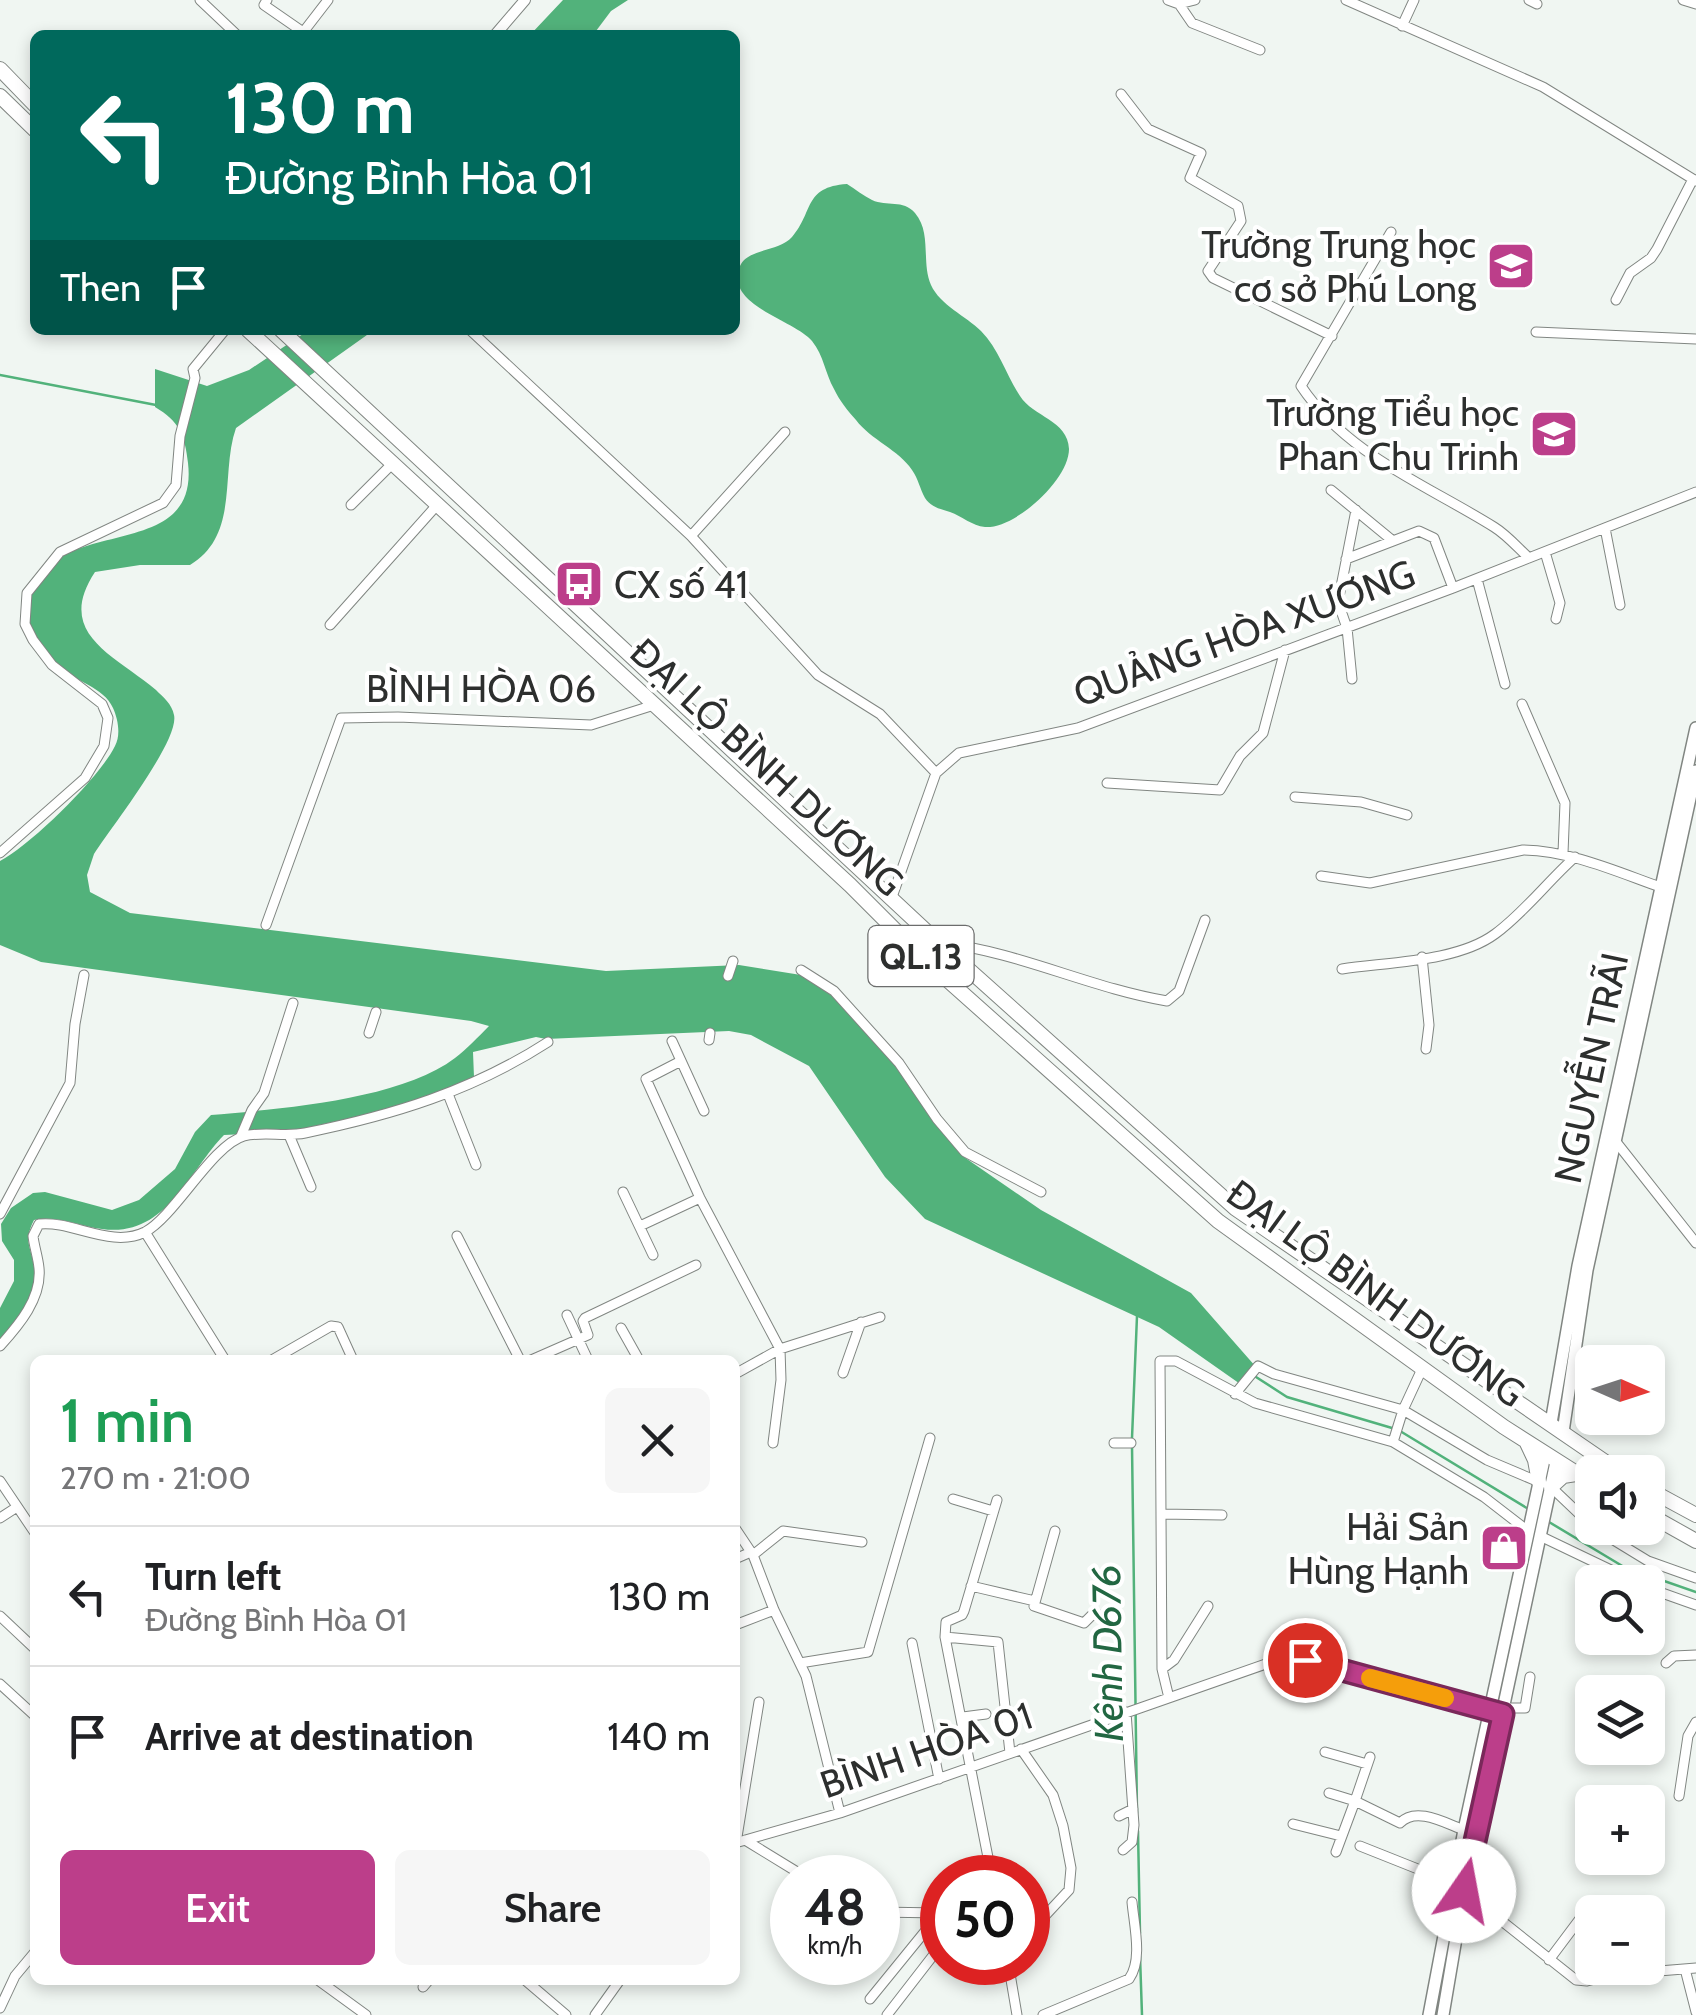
<!DOCTYPE html>
<meta charset="utf-8">
<style>
body{margin:0;font-family:Cabin,sans-serif;background:#f6f6f6;color:#202124;height:100vh;display:flex;flex-direction:column;font-size:38px;white-space:nowrap}
*{box-sizing:border-box;margin:0}
p{font-size:32px;color:#757577}
.icon{flex:none;width:55px;height:55px;fill:none;stroke:currentColor;stroke-width:2;stroke-linecap:round;stroke-linejoin:round}
.map{position:relative;flex:1;overflow:hidden}
.panel{position:absolute;left:30px;top:1355px;width:710px;height:630px;display:flex;flex-direction:column;background:#fff;border-radius:15px;box-shadow:0 5px 15px #0003}
.panel>*{flex:none}
.banner{position:absolute;left:30px;top:30px;width:710px;height:305px;border-radius:15px;box-shadow:0 5px 15px #0003;background:#00695c;color:#fff;overflow:hidden}
.needle{width:65px;rotate:93deg}
.fabs{position:absolute;left:1575px;top:1345px;display:grid;gap:20px}
.fabs a{display:grid;place-items:center;width:90px;height:90px;border-radius:15px;background:#fff;box-shadow:0 5px 15px #0003;font-size:50px}
.speed{position:absolute;left:770px;top:1855px;display:flex;gap:20px;font-size:50px;font-weight:700;text-align:center}
.speed>*{display:grid;place-content:center;width:130px;height:130px;border-radius:50%;background:#fff;box-shadow:0 5px 15px #0003;line-height:1}
.speed small{font-size:25px;font-weight:400}
.speed .limit{border:15px solid #d22;background:#fff;color:#111}
.pin{position:absolute;display:grid;place-items:center;width:85px;height:85px;color:#fff;margin:-42px;border:5px solid #fff;border-radius:50%;box-shadow:0 2px 10px #0007}
.me{position:absolute;width:110px;margin:-55px;rotate:12deg;stroke-linejoin:round;filter:drop-shadow(0 0 8px #0008)}
.turn{display:flex;align-items:center;gap:35px;height:210px;padding:0 30px;font-size:45px}
.turn .icon{width:130px;height:130px;stroke-width:2.5}
.turn b{display:block;font-size:70px;line-height:85px}
.then{display:flex;align-items:center;height:95px;padding:0 30px;background:#0003;gap:20px;font-size:38px}
.round{display:grid;place-items:center;flex:none;width:105px;height:105px;border-radius:15px;background:#f6f6f6}
.headline{display:flex;align-items:center;justify-content:space-between;height:170px;padding:0 30px}
h1{font-size:60px;font-weight:600;line-height:75px;color:#1e9e55}
.cta{display:flex;gap:20px;margin-top:auto;padding:20px 30px}
.cta a{flex:1;height:115px;border-radius:15px;background:#bc3e8a;color:#fff;font-size:40px;font-weight:600;line-height:115px;text-align:center}
.cta a+a{background:#f6f6f6;color:#202124}
ul{padding:0;list-style:none}
li{display:flex;align-items:center;gap:30px;height:140px;padding:0 30px;border-top:2px solid #e0e0e0}
li div{flex:1}
li b{display:block;font-size:38px}
li em{font-style:normal}
.map>svg:first-child{display:block}
.water{fill:#52b27b}
.lines{fill:none;stroke-linecap:round;stroke-linejoin:round}
.stream{stroke:#52b27b;stroke-width:2.5}
.minor-casing{stroke:#818682;stroke-width:11}
.tertiary-casing{stroke:#818682;stroke-width:12}
.secondary-casing{stroke:#818682;stroke-width:14}
.trunk-casing{stroke:#818682;stroke-width:16}
.minor{stroke:#fff;stroke-width:9}
.tertiary{stroke:#fff;stroke-width:10}
.secondary{stroke:#fff;stroke-width:11}
.trunk{stroke:#fff;stroke-width:14}
.route-casing{stroke:#7a285a;stroke-width:25}
.route{stroke:#bc3e8a;stroke-width:18}
.slow{stroke:#f59e0b;stroke-width:18}
.labels{text-anchor:middle;dominant-baseline:central;stroke-width:8;stroke-linejoin:round;paint-order:stroke}
.shield{fill:#fff;stroke:#6c6d6d;stroke-width:2.5}
.shield-label{font-size:35px;font-weight:bold;fill:#2d2f2e}
.poi-label{font-size:38px;fill:#2d2f2e;stroke:#fff;text-anchor:end}
.street-label{font-size:38px;fill:#2d2f2e;stroke:#fff}
.water-label{font-size:40px;font-style:italic;fill:#226742;stroke:#fff}
</style>
<div class="map">
<svg width="1696" height="2015" viewBox="0 0 1696 2015">
<rect width="100%" height="100%" fill="#f0f6f2"/>
<!-- water -->
<path class="water" d="M563,0H628L611,11L593,35H530Z
M847,184C855,189 864,196 872,200C887,207 903,199 915,213C932,233 921,262 931,285C940,305 966,316 981,331C999,349 1006,375 1020,396C1033,417 1068,420 1069,449C1069,480 1015,529 985,527C972,526 962,516 950,512C940,509 931,507 925,498C920,489 918,478 912,470C899,450 871,440 856,420C848,411 839,400 834,389C825,373 824,356 812,341C795,320 723,305 740,266C748,248 779,252 792,237C814,212 803,187 847,184Z
M309,330H374L236,428C220,473 240,535 190,565H140L95,572C54,634 115,655 156,690C163,697 172,704 174,715C180,740 110,829 94,854L87,875L90,892L130,913L606,971L739,965L801,975L831,994L898,1066L934,1123L964,1157L1041,1210L1191,1293L1256,1367L1243,1386L1159,1327L925,1219L885,1177L809,1066L751,1035L729,1031L546,1039L536,1037L473,1052L474,1077L418,1103L288,1132L224,1135C188,1172 166,1238 102,1229C79,1226 57,1215 34,1220C23,1242 31,1245 34,1267C38,1294 17,1322 0,1341V1308L14,1281V1260L2,1241L1,1224L11,1208L33,1193L45,1192L112,1210L139,1200L175,1169L195,1132L211,1115C279,1109 400,1100 455,1058C467,1049 478,1037 489,1026L471,1021L41,962L0,945V861C31,845 100,777 115,746C121,735 118,719 113,708C104,687 74,681 57,666C45,655 35,636 26,622C29,600 31,582 48,566C93,525 198,550 188,463C185,435 179,421 155,407V369L207,386L249,370Z"/>
<g class="lines">
<!-- stream -->
<path class="stream" d="M0,375L156,405
M1256,1377L1287,1397L1392,1428
M1400,1431L1530,1510
M1132,1438L1137,1316
M1132,1446L1137,1813
M1549,1522L1624,1567L1696,1592
M1138,1831L1140,1933
M1140,1956L1142,2015"/>
<!-- minor casing -->
<g class="minor-casing">
<path id="minor" d="M200,0L237,35
M267,0L264,5L303,32
M1168,0L1179,4L1195,0
M1346,0L1543,87L1696,181
M1529,0L1537,4
M1683,0L1696,4
M1179,4L1192,23L1260,50
M1402,26L1414,0
M301,35L328,0
M1121,94L1148,129L1201,153L1190,178L1238,206L1241,221L1208,271L1213,278L1332,336
M1391,232L1301,386C1347,455 1427,485 1494,527C1507,535 1518,548 1529,558
M1616,300L1630,273L1651,258L1657,249L1693,179
M470,330L691,536L818,675L880,714L936,773
M1536,332L1696,339
M1331,490L1393,541
M351,505L392,464
M1605,528L1620,605
M691,536L785,432
M1545,552L1560,603L1556,619
M1346,559L1419,531L1434,538L1453,588
M1477,579L1505,684
M330,625L437,505
M1352,679L1347,628L1338,602L1356,510
M1522,704L1565,803L1563,853
M1107,783L1220,790L1240,756L1263,733L1285,650
M1295,797L1361,802L1407,815
M0,853L85,778L104,746L108,718L102,704L52,665L33,640L25,624L27,593L60,552L163,503L176,485L180,436L195,378L193,369L225,330
M1321,876L1370,883L1523,850C1571,851 1615,871 1660,887
M892,897L936,773L959,753L1078,728L1453,588L1696,492
M266,925L341,718L398,717L591,725L654,705
M942,943C1019,952 1090,988 1167,1001L1179,991L1205,920
M1422,957L1429,1025L1426,1049
M1342,969C1388,962 1457,962 1495,934C1524,913 1548,881 1575,857
M801,970L834,991L899,1063L937,1119L965,1152L1041,1192
M728,976L733,961
M369,1033L376,1012
M709,1040L710,1033
M672,1041L704,1111
M681,1061L646,1079L700,1198L780,1349L781,1380L773,1443
M448,1094L476,1165
M289,1135L311,1187
M241,1136L252,1110L264,1093L293,1003
M1613,1138L1696,1243
M623,1192L653,1255
M0,1214L70,1083L75,1024L84,975
M640,1226L700,1198
M145,1232L225,1360
M457,1236L520,1360
M567,1315L588,1360
M621,1328L639,1360
M0,1346C19,1325 42,1298 39,1268C38,1257 34,1246 33,1236L39,1224C72,1220 111,1249 145,1232C175,1216 212,1145 244,1136C263,1131 285,1137 305,1133C393,1115 472,1091 548,1042
M272,1360L331,1326L338,1327L353,1360
M531,1360L588,1335L583,1321L585,1318L696,1265
M843,1373L861,1322
M735,1374L780,1349L880,1317
M1235,1394L1258,1366L1274,1374L1403,1410L1487,1460L1539,1482
M1393,1442L1403,1410L1422,1369
M1114,1443H1131
M0,1481L35,1533
M1551,1487L1592,1526
M953,1499L993,1511
M997,1500L964,1611L962,1615L946,1622L945,1637L998,1642L1010,1753
M1161,1514L1222,1515
M0,1518L17,1507
M735,1528L753,1555L774,1610L806,1676L840,1813
M1594,1528L1648,1561L1696,1578
M1055,1531L1034,1606L1084,1623L1092,1615L1118,1616
M1540,1536L1636,1582
M753,1555L783,1531L862,1542
M735,1559L751,1552
M971,1586L1035,1601
M1648,1588L1696,1605
M0,1616L35,1649
M735,1625L774,1610
M945,1637L992,1878
M912,1643L939,1779
M800,1663L868,1652L930,1438
M1666,1663L1674,1656L1696,1655
M1162,1669L1174,1660L1208,1606
M0,1684L35,1716
M1169,1698L1162,1669L1160,1361H1176L1255,1403L1393,1442L1484,1497L1528,1531
M1504,1708H1525L1530,1677
M963,1717L986,1714
M1021,1749L1053,1795L1063,1826L1071,1868L1069,1890L1028,1934
M1325,1752L1367,1764
M1329,1793L1355,1801L1370,1757
M1679,1796L1688,1736L1696,1722
M1119,1816L1133,1809
M1293,1824L1341,1836
M745,1840L807,1878
M735,1843L840,1813L1283,1658L1305,1660L1492,1711
M736,1843L759,1702
M1360,1846L1453,1883
M1123,1850L1132,1842L1134,1825L1126,1712
M1336,1852L1355,1801L1400,1823C1416,1806 1445,1823 1464,1830
M1464,1891L1576,1980L1587,1981L1610,1975L1696,1968
M878,1912L940,1913
M1549,1960L1585,1912
M1008,1962L1017,2015
M1685,1969L1696,2012
M318,1980L366,2015
M525,1980L566,2015
M423,1987L429,1980
M870,1999L940,1913
M0,2008L15,1976L35,1952
M595,2015L620,1980
M887,2015L942,1944
M1043,2015L1129,1979C1143,1960 1134,1925 1132,1902"/>
</g>
<!-- tertiary casing -->
<g class="tertiary-casing">
<path id="tertiary" d="M495,35L525,0"/>
</g>
<!-- secondary casing -->
<g class="secondary-casing">
<path id="secondary" d="M1551,1423L1578,1266L1696,728
M1563,1432L1587,1270L1696,771
M1429,2015L1464,1830L1545,1455
M1443,2015L1464,1891L1556,1462"/>
</g>
<!-- trunk casing -->
<g class="trunk-casing">
<path id="trunk" d="M0,69L35,105
M0,96L35,130
M248,330L850,885L924,959L1218,1221L1504,1427L1592,1483
M281,330L939,943L1236,1209L1620,1472
M1527,1443L1535,1460L1539,1482
M1551,1487L1563,1476L1576,1474
M1648,1489L1696,1515
M1648,1514L1696,1541"/>
</g>
<!-- minor -->
<use href="#minor" class="minor"/>
<!-- tertiary -->
<use href="#tertiary" class="tertiary"/>
<!-- secondary -->
<use href="#secondary" class="secondary"/>
<!-- trunk -->
<use href="#trunk" class="trunk"/>
</g>
<g class="lines">
<!-- route casing -->
<g class="route-casing">
<path id="route" d="M1305,1660L1503,1714L1464,1891"/>
</g>
<!-- route -->
<use href="#route" class="route"/>
<!-- slow -->
<path class="slow" d="M1370,1678L1445,1698"/>
</g>
<!-- icons -->
<defs>
<g id="school-square" transform="scale(2.5)"><rect x="-9" y="-9" width="18" height="18" rx="4" fill="#bc3e8a" stroke="#fff"/><path d="M0-5L7-2L0 1L-7-2ZM-4 1L0 2.5L4 1V4Q0 6-4 4Z" fill="#fff"/></g>
<g id="bus-square" transform="scale(2.5)"><rect x="-9" y="-9" width="18" height="18" rx="4" fill="#bc3e8a" stroke="#fff"/><path d="M-5-6H5V4H4V6H2V4H-2V6H-4V4H-5ZM-3.5-4V0h7V-4ZM-3.5 1.2v1.5H-2V1.2ZM2 1.2v1.5H3.5V1.2Z" fill="#fff"/></g>
<g id="shop-square" transform="scale(2.5)"><rect x="-9" y="-9" width="18" height="18" rx="4" fill="#bc3e8a" stroke="#fff"/><path d="M-5-2.5h2.3a2.7 3.5 0 0 1 5.4 0H5L5.5 6h-11ZM-1.5-2.5h3a1.5 2.3 0 0 0-3 0Z" fill="#fff"/></g>
</defs>
<g fill-rule="evenodd">
<use href="#school-square" x="1511" y="266"/>
<use href="#school-square" x="1554" y="434"/>
<use href="#bus-square" x="579" y="584"/>
<use href="#shop-square" x="1504" y="1548"/>
</g>
<g class="labels">
<!-- shield labels -->
<rect class="shield" x="868.5" y="926" width="105" height="60" rx="8"/>
<g class="shield-label">
<text x="921" y="956">QL.13</text>
</g>
<!-- poi labels -->
<g class="poi-label">
<text x="1476" y="244">Trường Trung học<tspan x="1476" dy="44">cơ sở Phú Long</tspan></text>
<text x="1519" y="412">Trường Tiểu học<tspan x="1519" dy="44">Phan Chu Trinh</tspan></text>
<text x="614" y="584" text-anchor="start">CX số 41</text>
<text x="1469" y="1526">Hải Sản<tspan x="1469" dy="44">Hùng Hạnh</tspan></text>
</g>
<!-- street labels -->
<g class="street-label">
<text transform="translate(1244 633) rotate(-20)">QUẢNG HÒA XƯƠNG</text>
<text x="481" y="688">BÌNH HÒA 06</text>
<text transform="translate(767 767) rotate(43)">ĐẠI LỘ BÌNH DƯƠNG</text>
<text transform="translate(1591 1068) rotate(-78)">NGUYỄN TRÃI</text>
<text transform="translate(1376 1293) rotate(36)">ĐẠI LỘ BÌNH DƯƠNG</text>
<text transform="translate(926 1750) rotate(-19)">BÌNH HÒA 01</text>
</g>
<!-- water labels -->
<g class="water-label">
<text transform="translate(1107 1653) rotate(-91)">Kênh D676</text>
</g>
</g>
</svg>
<div class="fabs">
<a><svg class="needle" viewBox="-14 -14 28 28"><path d="M0-13l5 13h-10z" fill="#e53935"/><path d="M0 13l5-13h-10z" fill="#757577"/></svg></a>
<a><svg class="icon" aria-label="sound" viewBox="0 0 24 24"><path d="M4 9h4l5-4v14l-5-4H4zM17 9q2 3 0 6"/></svg></a>
<a><svg class="icon" aria-label="search" viewBox="0 0 24 24"><circle cx="10" cy="10" r="6"/><path d="M15 15l6 6"/></svg></a>
<a><svg class="icon" aria-label="layers" viewBox="0 0 24 24"><path d="M12 4l9 5-9 5-9-5zM3 14l9 5 9-5"/></svg></a>
<a>+</a>
<a>−</a>
</div>
<div class="speed"><div>48<small>km/h</small></div><div class="limit">50</div></div>
<div class="pin" style="left:1305px;top:1660px;background:#d93025"><svg class="icon" aria-label="arrive" viewBox="0 0 24 24"><path d="M6 21V4h12l-3 4 3 4H6"/></svg></div>
<svg class="me" style="left:1464px;top:1891px" viewBox="-20 -20 40 40"><circle r="19" fill="#fff"/><path d="M0-13L10 11 0 6-10 11z" fill="#bc3e8a"/></svg>
<div class="banner">
<div class="turn"><svg class="icon" aria-label="left" viewBox="0 0 24 24"><path d="M17 20v-9H6M10 6l-5 5 5 5"/></svg><div><b>130 m</b>Đường Bình Hòa 01</div></div>
<div class="then">Then<svg class="icon" aria-label="arrive" viewBox="0 0 24 24"><path d="M6 21V4h12l-3 4 3 4H6"/></svg></div>
</div>
<section class="panel">
<div class="headline"><div><h1>1 min</h1><p>270 m · 21:00</p></div><a class="round"><svg class="icon" aria-label="close" viewBox="0 0 24 24"><path d="M6 6l12 12M18 6L6 18"/></svg></a></div>
<ul>
<li><svg class="icon" aria-label="left" viewBox="0 0 24 24"><path d="M17 20v-9H6M10 6l-5 5 5 5"/></svg><div><b>Turn left</b><p>Đường Bình Hòa 01</p></div><em>130 m</em></li>
<li><svg class="icon" aria-label="arrive" viewBox="0 0 24 24"><path d="M6 21V4h12l-3 4 3 4H6"/></svg><div><b>Arrive at destination</b></div><em>140 m</em></li>
</ul>
<div class="cta"><a>Exit</a><a>Share</a></div>
</section>
</div>
